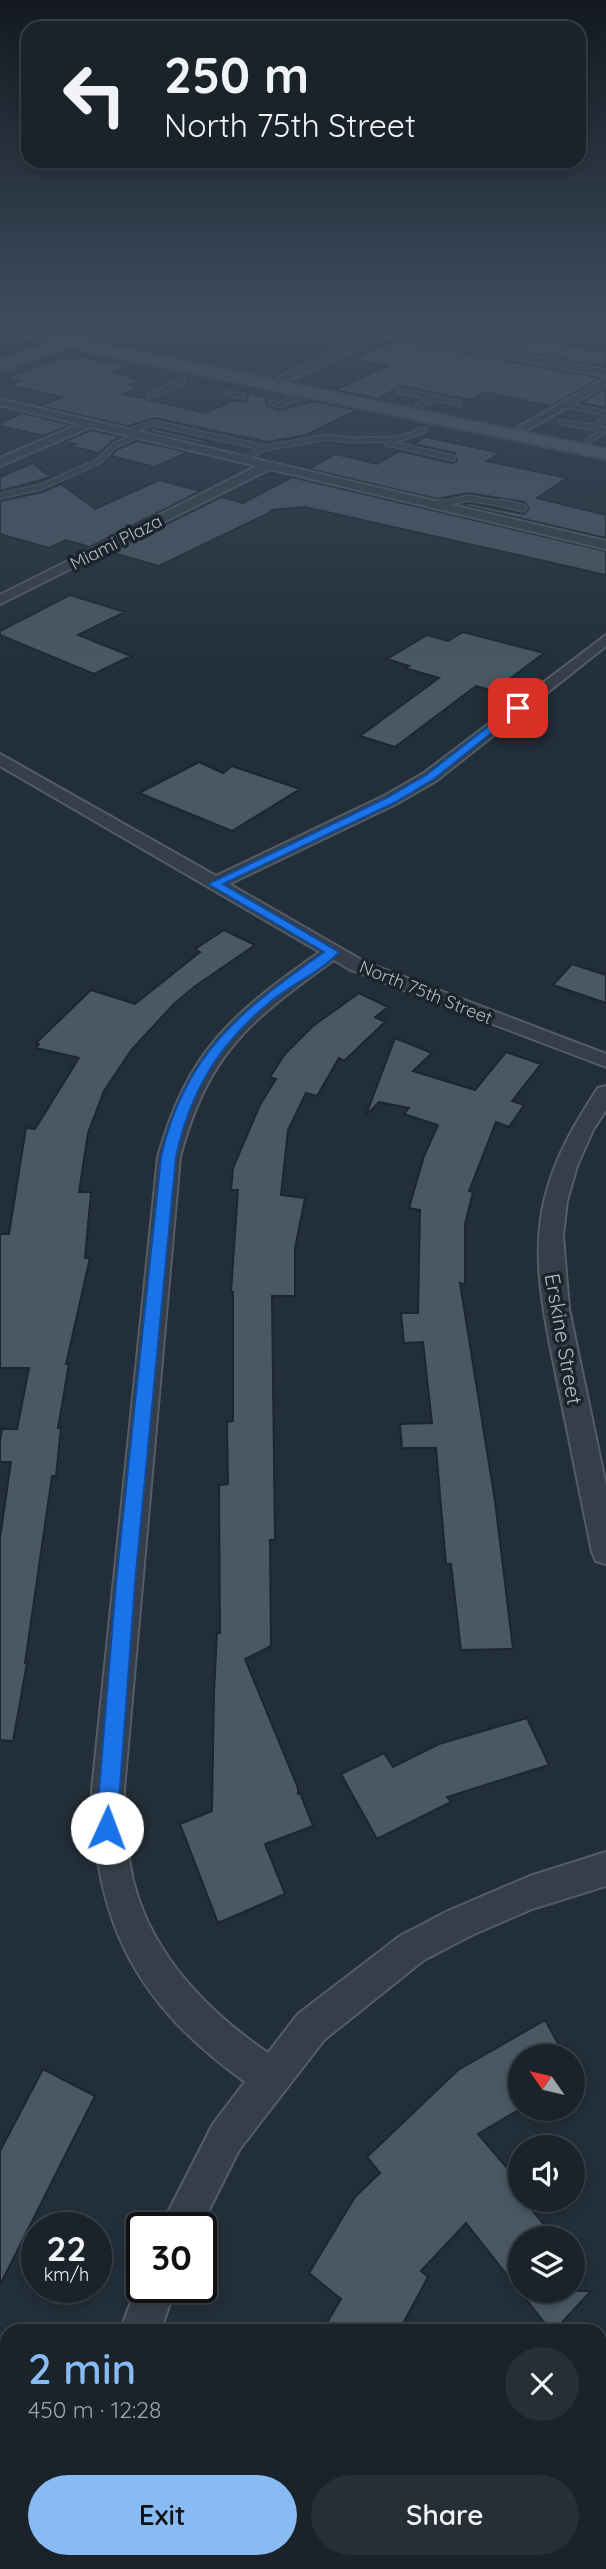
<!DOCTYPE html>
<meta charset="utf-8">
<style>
body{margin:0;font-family:Quicksand,sans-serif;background:#272f36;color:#f1f3f6;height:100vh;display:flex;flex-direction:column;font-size:26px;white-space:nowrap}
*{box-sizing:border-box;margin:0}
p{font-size:23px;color:#9fa4a8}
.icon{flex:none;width:38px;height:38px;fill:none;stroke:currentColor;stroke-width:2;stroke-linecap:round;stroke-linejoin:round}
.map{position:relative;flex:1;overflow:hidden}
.side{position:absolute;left:0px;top:2324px;width:607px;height:245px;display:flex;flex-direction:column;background:#1a222a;border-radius:21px 21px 0 0;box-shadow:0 4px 10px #0003,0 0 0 2px #383f47}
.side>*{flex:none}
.banner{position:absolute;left:21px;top:21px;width:565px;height:147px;border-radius:21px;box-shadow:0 4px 10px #0003,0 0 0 2px #383f47;background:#1a222a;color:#f1f3f6;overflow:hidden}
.needle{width:46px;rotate:304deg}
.fabs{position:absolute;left:508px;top:2044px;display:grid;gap:14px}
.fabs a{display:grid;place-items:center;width:77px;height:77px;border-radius:50%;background:#1a222a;box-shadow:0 4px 10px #0003,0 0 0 2px #383f47;font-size:35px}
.speed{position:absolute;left:21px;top:2212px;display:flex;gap:14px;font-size:35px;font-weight:700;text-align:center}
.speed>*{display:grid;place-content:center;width:91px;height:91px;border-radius:50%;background:#1a222a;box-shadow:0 4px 10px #0003,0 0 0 2px #383f47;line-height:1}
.speed small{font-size:18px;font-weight:400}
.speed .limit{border:4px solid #111;border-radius:10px;background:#fff;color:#111}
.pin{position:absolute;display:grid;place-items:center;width:60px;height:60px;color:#fff;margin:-30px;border-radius:14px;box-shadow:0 4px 10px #0006}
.me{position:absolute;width:77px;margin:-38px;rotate:2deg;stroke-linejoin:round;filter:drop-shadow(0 0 5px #0008)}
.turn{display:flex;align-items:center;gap:24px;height:147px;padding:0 28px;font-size:32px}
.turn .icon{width:91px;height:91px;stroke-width:2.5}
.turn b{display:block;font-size:49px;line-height:60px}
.round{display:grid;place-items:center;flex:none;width:74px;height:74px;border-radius:37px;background:#272f36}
.overview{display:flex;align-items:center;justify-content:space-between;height:119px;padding:0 28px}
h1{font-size:42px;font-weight:600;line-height:52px;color:#88baf3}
.action{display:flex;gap:14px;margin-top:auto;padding:14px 28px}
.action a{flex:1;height:80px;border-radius:42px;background:#88baf3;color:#111;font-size:28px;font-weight:600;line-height:80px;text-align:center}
.action a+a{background:#272f36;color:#f1f3f6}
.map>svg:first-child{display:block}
.green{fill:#253b3a}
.building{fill:#4a5864;stroke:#1d262f;stroke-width:2}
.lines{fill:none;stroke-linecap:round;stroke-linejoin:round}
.lane-far1-casing{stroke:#545d66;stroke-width:7}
.lane-casing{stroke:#545d66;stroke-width:9}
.street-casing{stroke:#545d66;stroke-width:4}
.primary-casing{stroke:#424b55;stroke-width:4}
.lane-far1{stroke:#363f49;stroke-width:5}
.lane{stroke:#363f49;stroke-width:7}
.street{fill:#363f49;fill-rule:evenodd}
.primary{fill:#545e69;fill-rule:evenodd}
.route{fill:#1a73e8;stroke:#114b97;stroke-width:2}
.labels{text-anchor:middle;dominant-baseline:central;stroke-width:7;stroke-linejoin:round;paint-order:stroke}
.far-street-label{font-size:18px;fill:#b1bac5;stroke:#1b242d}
.street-label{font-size:21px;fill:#b1bac5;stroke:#1b242d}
</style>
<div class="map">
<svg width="606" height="2569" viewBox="0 0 606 2569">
<rect width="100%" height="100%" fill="#222e38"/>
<!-- green -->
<path class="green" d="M140,324H322L372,332L293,365L269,371L111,335Z"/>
<!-- building -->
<path class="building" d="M431,324L486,332L487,324H586L570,332L590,335L567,346L606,353V367L413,332Z
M395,340L601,378L551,406L484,392L470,400L400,386L379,399L335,390L387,366L356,359Z
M81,356L127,366L113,372L142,381L130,385L139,387L123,394L205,413L235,400L245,402L250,393L270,398L266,401L267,406L280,410L313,401L357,410L306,435L268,442L154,418L128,426L41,406L63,397L8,385L19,381L7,378L60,358L72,360Z
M606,388V408L580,403Z
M23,413L71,425L44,436L0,426V423Z
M153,428L211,442L205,444L147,431Z
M91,430L121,437L112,441L99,453L70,446L76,444L65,441Z
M426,437L501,453L487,461L567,478L537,498L606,515V538L462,505L468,503L524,514L529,509L524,502L468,493L437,499L309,469L336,454L377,464L400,451L452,463L457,461L455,453L414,444Z
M138,441L188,452L155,467L111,456L118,449Z
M32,463L51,477L0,491V477Z
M292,477L606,551V575L305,507L270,510L273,511L159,566L110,552L221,497L243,503Z
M159,480L201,491L90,547L66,540L49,548L0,534V501L42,492L61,484L95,509Z
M70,595L125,612L78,635L131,656L94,674L0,635V631Z
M463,632L544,653L494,691L476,686L395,747L360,736L439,678L405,668L409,666L387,659L427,635L448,641Z
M199,762L223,773L232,766L300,789L232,831L139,793Z
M224,930L255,945L194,987L174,1004L132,1049L104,1091L88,1133L79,1192H91L85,1258H90L66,1364H69L58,1428H61L56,1476H52L25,1663H27L13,1741L0,1740V1538L11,1462H0V1440L2,1429H17L29,1368H0V1234H9L26,1128L35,1129L79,1058L36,1048L39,1044L36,1043L91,990L135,1004L200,952L195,949Z
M572,964L606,975V1003L553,985Z
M359,993L388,1007L375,1017L385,1022L344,1061L339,1058L317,1096L306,1093L288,1130L281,1195L305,1198L295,1248V1296H272L275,1540H270L271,1646L245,1659L298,1788V1794L300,1793L313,1826L265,1844L285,1894L218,1923L180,1824L212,1811L214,1692L217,1633H220L219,1485L228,1484L227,1422L233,1421V1292H231L238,1190H231L233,1168L260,1105L276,1079L270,1077L285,1054L313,1026Z
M395,1038L432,1053L413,1071L475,1090L506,1052L541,1064L512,1101L524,1105L509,1127L496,1122L469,1191L473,1192L465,1224V1284L460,1283L495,1501L513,1649L461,1650L451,1564H446L436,1448H402L400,1424L432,1423L423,1342L404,1343L401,1313H418L420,1210L409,1208L424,1156L438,1125L404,1114L409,1108L379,1102L366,1115Z
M527,1718L549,1765L447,1797L451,1802L377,1839L341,1774L384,1753L393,1767L439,1744Z
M545,2020L565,2056H520V2109L478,2134L513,2175L508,2180L520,2195V2200H524L555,2238H520V2291H591L554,2331H551L466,2223L421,2271L428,2277L399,2331H322L341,2299L309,2273L355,2197L380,2173L367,2157L458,2070Z
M43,2069L95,2096L0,2285V2151Z"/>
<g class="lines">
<!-- lane-far1 casing -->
<g class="lane-far1-casing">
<path id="lane-far1" d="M0,336L5,340L0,343
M400,391L434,398L418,406
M229,393L243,397
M149,396L182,382L181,374L195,368
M434,398L458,403
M271,403L281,405L308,392
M564,405L606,413
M562,422L591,427
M128,432L153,423L264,448L244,459
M588,441L605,430L591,427L606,418
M387,443L453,458
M264,448L327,437L350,440L399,439L424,430
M0,496L41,487L99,461L115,445L138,435
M438,505L468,498L509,505"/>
</g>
<!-- lane casing -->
<g class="lane-casing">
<path id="lane" d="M501,503L523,508
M437,505L442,503"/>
</g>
<!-- street casing -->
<g class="street-casing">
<path id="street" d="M335,324L390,328L395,331L606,370V376L388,336L288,380H280V376L376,334Z
M606,378V385L527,430L517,428Z
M0,399L606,541V549L270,469L0,604V595L257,466L91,427L0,466V458L79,424L0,405Z
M606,635V646L436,781L396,804L229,884L365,962L606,1054V1067L351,970L334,960C249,1021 208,1053 180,1157L124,1790C125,1820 126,1850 133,1880C151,1954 207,2011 268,2053L298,2014L400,1936L448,1911L530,1876L606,1852V1886L532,1909L472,1935L424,1960L324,2040L239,2150L200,2228H160L213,2124L245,2082C136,2003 95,1925 92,1790L158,1157C188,1050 232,1014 320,952L0,766V754L216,876L384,796L424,773Z
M606,1086V1110L593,1130L577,1166L567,1201L563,1236L569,1309L606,1486V1564L596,1561L592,1552C581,1498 570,1443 559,1389C547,1328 529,1260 545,1198C555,1157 575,1123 598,1088Z
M142,2273V2287H176L160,2331H120Z
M77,2562H121V2569H77Z"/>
</g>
<!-- primary casing -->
<g class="primary-casing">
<path id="primary" d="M0,324L65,337L102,324H122L120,327L84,341L606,449V459L67,347L0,371V361L49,343L0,333Z"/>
</g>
<!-- lane-far1 -->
<use href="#lane-far1" class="lane-far1"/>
<!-- lane -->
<use href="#lane" class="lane"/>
<!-- street -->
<use href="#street" class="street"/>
<!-- primary -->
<use href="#primary" class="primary"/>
</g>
<!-- sky -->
<linearGradient id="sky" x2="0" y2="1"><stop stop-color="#13191f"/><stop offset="0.47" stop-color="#3e4c5e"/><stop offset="1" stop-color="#3e4c5e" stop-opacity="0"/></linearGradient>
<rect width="606" height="683" fill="url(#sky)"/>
<!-- route -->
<path class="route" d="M514,706L523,708L434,779L394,803L223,884L339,952C320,973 291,984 269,1003C218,1045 190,1092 176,1157L135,1583L117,1828L114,1835L107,1838L99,1835L96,1828L116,1583L161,1157C184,1053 242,1010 324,952L208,884L386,798L426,775Z"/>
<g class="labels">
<!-- far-street labels -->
<g class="far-street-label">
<text transform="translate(116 542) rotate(-27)">Miami Plaza</text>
<text transform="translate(426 992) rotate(22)">North 75th Street</text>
</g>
<!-- street labels -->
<g class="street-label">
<text transform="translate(564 1339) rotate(80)">Erskine Street</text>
</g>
</g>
</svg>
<div class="fabs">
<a><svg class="needle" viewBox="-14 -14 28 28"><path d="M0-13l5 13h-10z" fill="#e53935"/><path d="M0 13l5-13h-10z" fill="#9fa4a8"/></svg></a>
<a><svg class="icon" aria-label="sound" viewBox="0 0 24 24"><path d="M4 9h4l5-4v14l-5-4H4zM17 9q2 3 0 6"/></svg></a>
<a><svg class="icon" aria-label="layers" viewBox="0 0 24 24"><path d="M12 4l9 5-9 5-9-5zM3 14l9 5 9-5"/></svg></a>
</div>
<div class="speed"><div>22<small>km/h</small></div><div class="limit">30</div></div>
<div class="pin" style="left:518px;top:708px;background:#d93025"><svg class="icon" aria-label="arrive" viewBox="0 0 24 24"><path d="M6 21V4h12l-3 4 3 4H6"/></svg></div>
<svg class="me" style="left:107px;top:1828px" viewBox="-20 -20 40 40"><circle r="19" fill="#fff"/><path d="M0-13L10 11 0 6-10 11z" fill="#1a73e8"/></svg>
<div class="banner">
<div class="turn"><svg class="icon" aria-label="left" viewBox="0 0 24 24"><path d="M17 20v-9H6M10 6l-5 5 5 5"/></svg><div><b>250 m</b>North 75th Street</div></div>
</div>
<section class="side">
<div class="overview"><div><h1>2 min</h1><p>450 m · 12:28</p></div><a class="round"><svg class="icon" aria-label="close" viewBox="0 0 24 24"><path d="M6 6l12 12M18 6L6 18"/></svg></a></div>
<div class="action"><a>Exit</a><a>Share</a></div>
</section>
</div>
